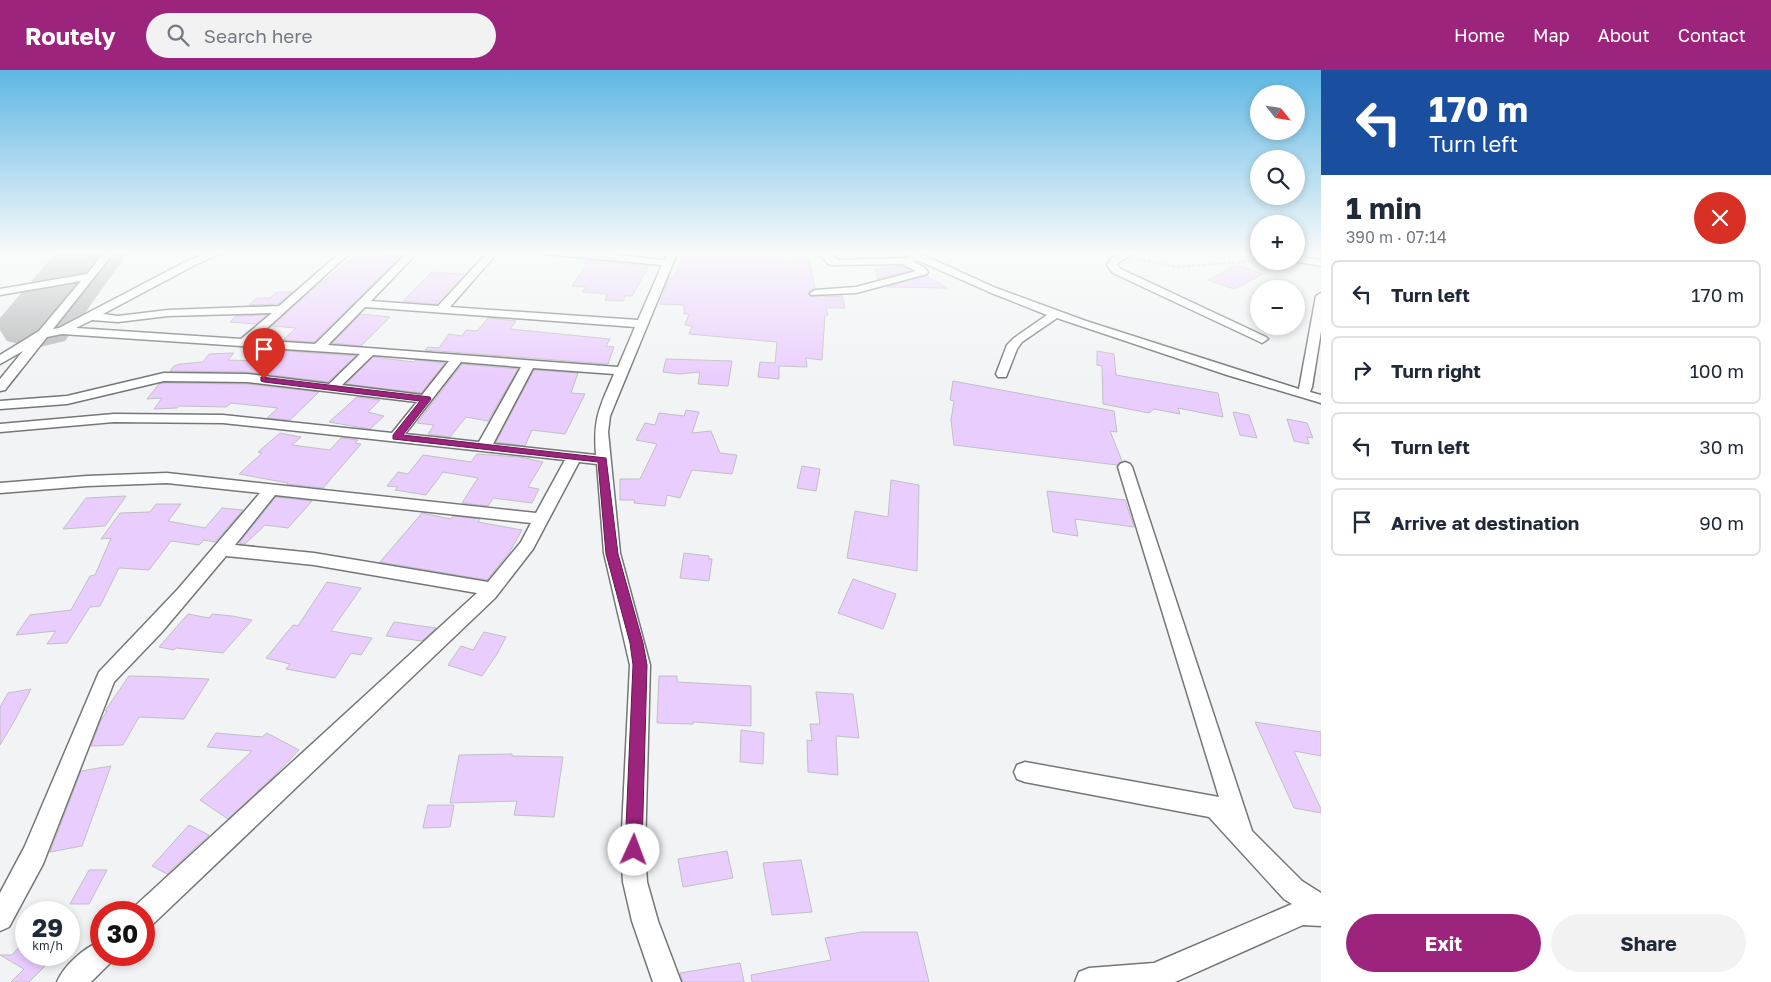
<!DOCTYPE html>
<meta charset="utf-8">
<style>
body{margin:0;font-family:"Golos Text",sans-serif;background:#f2f2f3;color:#1f2937;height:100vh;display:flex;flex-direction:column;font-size:19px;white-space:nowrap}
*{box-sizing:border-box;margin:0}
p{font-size:16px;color:#747a83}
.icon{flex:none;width:28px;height:28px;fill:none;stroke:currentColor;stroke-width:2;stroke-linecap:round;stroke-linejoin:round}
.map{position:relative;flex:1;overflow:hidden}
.panel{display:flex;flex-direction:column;background:#fff;width:450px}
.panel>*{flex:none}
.guide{background:#1a4fa0;color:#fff;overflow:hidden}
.needle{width:32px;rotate:120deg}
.fabs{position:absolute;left:1250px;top:15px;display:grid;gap:10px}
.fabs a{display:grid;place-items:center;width:55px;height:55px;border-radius:50%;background:#fff;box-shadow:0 2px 8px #0003;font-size:25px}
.speed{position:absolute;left:15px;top:831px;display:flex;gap:10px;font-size:25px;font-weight:700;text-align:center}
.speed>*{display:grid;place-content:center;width:65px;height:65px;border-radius:50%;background:#fff;box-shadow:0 2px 8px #0003;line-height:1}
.speed small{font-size:12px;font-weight:400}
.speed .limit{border:8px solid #d22;background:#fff;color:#111}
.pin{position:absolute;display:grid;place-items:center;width:42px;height:42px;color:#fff;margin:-51px -21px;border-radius:50% 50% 50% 0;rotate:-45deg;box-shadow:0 0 5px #0007}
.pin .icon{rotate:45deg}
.me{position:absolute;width:55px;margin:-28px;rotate:2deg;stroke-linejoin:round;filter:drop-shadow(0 0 4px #0008)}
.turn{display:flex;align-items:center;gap:18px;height:105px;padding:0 25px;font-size:22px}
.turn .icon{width:65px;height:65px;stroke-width:2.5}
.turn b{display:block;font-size:35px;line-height:42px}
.round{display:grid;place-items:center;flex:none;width:52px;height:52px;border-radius:26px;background:#f2f2f3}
.head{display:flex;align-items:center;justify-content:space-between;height:85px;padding:0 25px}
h1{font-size:30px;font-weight:700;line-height:38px}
.button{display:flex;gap:10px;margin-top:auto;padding:10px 25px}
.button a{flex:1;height:58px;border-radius:30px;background:#9d247d;color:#fff;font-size:20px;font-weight:700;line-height:58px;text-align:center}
.button a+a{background:#f2f2f3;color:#1f2937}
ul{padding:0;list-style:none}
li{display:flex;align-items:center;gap:15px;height:68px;margin:0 10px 8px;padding:0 15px;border:2px solid #e0e1e3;border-radius:8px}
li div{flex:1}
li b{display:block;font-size:19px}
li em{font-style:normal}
header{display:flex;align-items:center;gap:30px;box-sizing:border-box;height:70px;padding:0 25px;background:#9d247d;color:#fff}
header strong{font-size:24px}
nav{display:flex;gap:28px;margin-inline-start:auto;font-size:18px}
.search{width:350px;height:45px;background:#f2f2f3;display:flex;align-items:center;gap:12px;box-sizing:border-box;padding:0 18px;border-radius:28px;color:#747a83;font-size:19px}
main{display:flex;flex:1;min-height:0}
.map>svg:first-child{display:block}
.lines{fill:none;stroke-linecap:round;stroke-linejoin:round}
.runway{fill:#b5b6b7;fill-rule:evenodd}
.building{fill:#eacdff;stroke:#c0c0c1}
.minor-casing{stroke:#757678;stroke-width:3}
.path{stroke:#b4b5b6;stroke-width:2;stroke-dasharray:3 2;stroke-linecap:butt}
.minor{fill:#fff;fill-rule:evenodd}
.route{fill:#9d247d;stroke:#661751}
</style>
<header>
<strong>Routely</strong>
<div class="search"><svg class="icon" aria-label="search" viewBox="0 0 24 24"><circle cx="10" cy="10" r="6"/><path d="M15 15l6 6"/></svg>Search here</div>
<nav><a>Home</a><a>Map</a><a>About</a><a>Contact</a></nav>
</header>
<main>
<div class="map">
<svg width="1321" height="912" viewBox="0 0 1321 912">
<rect width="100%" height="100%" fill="#f2f3f4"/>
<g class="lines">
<!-- runway -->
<path class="runway" d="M57,181H129L65,271L36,278L7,271L0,260V248Z"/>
</g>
<!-- building -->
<path class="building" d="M362,181H383L381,184L402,186L314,272L283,270L296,258L272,256L308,223L354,187H359Z
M686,181H775L777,191L809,189L815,218L808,222L809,226H842L845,238H826L828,245H825L822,290L806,288L807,297L779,296V309L758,307L760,292L775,293L777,272L689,264L692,256L685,255L689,244H684V235L660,234L669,208H673Z
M586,190L649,196L632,226H625L623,231L605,230L608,224L582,222L586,217L572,216L587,194H584Z
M1236,195L1263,204L1234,219L1208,210Z
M902,196L911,200L878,209L875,200Z
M432,202L464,204L436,234L403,231Z
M926,206L948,218L887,217Z
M277,222H292L278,234L249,235L257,228H270Z
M361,244L390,247L361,276L332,273Z
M267,245L256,254L230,252L236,246Z
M488,248L516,251L510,259L610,269L606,276L614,277L608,294L425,280L428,277L439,278L449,264L462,266L466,260L477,261Z
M273,280L356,286L328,312L247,302L170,301L174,296L180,294L203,292L209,284L234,283L228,290L260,291Z
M1097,281L1114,284L1116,305L1218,323L1223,347L1178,338L1180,344L1154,339L1149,343L1103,334L1102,296L1097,295Z
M373,287L414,292L416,290L445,293L421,323L346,314Z
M666,289L732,291L728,316L698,314L700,302L679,304L663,302Z
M462,294L518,299L488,351L466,347L450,367L428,364L434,355L417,353Z
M534,300L578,303L571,323L585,324L565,364L532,360L525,376L496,372Z
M953,311L1114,341L1117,362L1110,361L1122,391L1117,395L954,375L951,350L954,331L950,330Z
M164,313L247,314L319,322L290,350L267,348L278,338L231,333L226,337L179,336L177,338L154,339L162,328L147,329L159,314Z
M357,327L380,330L368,342L384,346L370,359L329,352Z
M686,340L699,342L692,363L711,361L720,383L737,385L732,404L692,400L680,428L667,425L665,436L634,433L635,430H620V409H640L657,374L636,370L645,353L655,355L659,343L684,346Z
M1233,342L1249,345L1257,368L1240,365Z
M1287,349L1307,353L1313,368L1307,367L1309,374L1294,371Z
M280,363L301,367L292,375L330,380L341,368L358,370L355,373L361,374L323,418L287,414L288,413L239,404L262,383L258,382Z
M477,384L520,387L543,392L528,417L539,419L532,433L493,428L488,436L462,433L478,408L443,402L426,425L395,420L398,417L387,416L398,402L408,404L423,385L471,392Z
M802,396L820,399L816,421L797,418Z
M891,410L919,415L917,501L847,488L855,441L888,447Z
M1047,421L1125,430L1134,457L1075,449L1078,466L1053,462Z
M126,426L105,456L63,459L86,428Z
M276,427L312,431L288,458L265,455L245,474L239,473Z
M156,434H181L168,451L205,458L222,438L243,440L215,472L204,470L199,475L171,471L149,500L119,498L100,536L90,537L67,573L47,574L56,561L16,565L30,545L71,540L90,506L95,505L111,468L101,469L120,443L150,442Z
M422,443L451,449L453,446L480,449L478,452L522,460L509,483L487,510L380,492Z
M684,483L709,486V489H712L709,511L680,508Z
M853,509L896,524L883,559L838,543Z
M327,512L361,518L331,561L372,568L361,585L351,583L335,608L286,599L290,594L266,588L293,555L298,556Z
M188,544L209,548L212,544L232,546L252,550L223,583L176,578L174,580L159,577Z
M394,552L436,558L422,571L386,566Z
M484,562L506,567L497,584L482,606L448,595L461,576L473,580Z
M129,606L167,607L209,609L184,649L139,647L123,675L91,676L100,652L107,641H105Z
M659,606H677V612L751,616V656L693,652V654L657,653Z
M31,619L16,648L0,675V637L8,623Z
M816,622L853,624L859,668L836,666L838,705L808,702L807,670L812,671L810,654H820Z
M1255,652L1321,662V686L1294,681L1321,739V743L1294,738Z
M741,660L764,663L763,694L740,692Z
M216,663L262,667L267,663L299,680L272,708L228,749L200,730L252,681L207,677Z
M512,684V686L563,687L554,747L514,745L517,731L450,733L459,685Z
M111,696L82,776L50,782L81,701Z
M428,735H454L450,757L423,758Z
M189,755L209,765L167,804L152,796Z
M727,781L733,808L683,817L678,789Z
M801,790L812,842L772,845L763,793Z
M89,800H107L89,834H70Z
M862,862H917L929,912H752L751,905L831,890L825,868Z
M26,869V885H56L29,912H11L24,899L0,885H12Z
M740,893L744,912H683L680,903Z"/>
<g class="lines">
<!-- minor casing -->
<g class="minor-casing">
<path id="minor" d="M105,181H115L53,259L59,258L185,192L212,181H226L193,196L103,244L118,246L168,240L279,236L342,181H352L254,270L315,274L409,181H419L371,231L438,236L489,181H499L450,237L638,250L662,195L544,184L540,181H579L664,190L668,181H678L610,346L608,362L620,483L650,595L645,780L647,812L658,851L681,912H653L632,851L623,812L621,780L630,595L604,483L597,394L579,392L533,479L495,528L153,854L144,858V842H132L135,836L477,523L314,495L226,486L161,563L114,612L43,794L9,857L0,861V823L25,776L99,602L178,519L260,423L167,413L87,416L0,423V413L87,406L167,403L536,443L565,390L223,353L114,352L0,362V354L114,344L223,345L392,363L417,332L247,312L164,311L67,334L0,339V331L67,326L164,303L247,304L329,314L360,284L62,264L47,267L5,320L0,321V309L23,281L0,294V285L39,261L81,211L0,225V219L87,204ZM365,237L635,257L618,297L328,275ZM272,243L241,269L76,258L92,250L118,252L168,246ZM373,285L449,291L422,325L342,315ZM461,292L521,297L479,372L405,364ZM533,298L614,304C600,337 593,347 596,385L493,374ZM275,425L531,453L521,472L488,512L314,483L235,475Z
M817,181H827L838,190L903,188L909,186L901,181H914L996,218L1086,251L1299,319L1316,226L1321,223V261L1312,317L1310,322L1321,325V333L1227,305L1057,248L1022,272L1017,279L1006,307H998L996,304L1007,275L1014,268L1047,245L989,222L917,190L913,192L924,197L928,202L927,204L856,223L811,225L810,223L815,220L856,217L916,201L902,194L832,195L828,194Z
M1124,181H1136L1118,193L1117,195L1121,199L1266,267L1268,269L1262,273L1258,271L1113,203L1107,195L1111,189Z
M1253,181H1259V185Z
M1296,186L1321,190V196L1293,191H1296Z
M1125,392L1130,394L1132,397L1252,761L1302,811L1321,823V856L1303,855L1175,912H1075L1079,902L1089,898L1154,893L1292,834L1284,829L1209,747L1025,712L1017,709L1014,702L1017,695L1025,692L1219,727L1118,397L1120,394Z
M101,871V885H114L110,893L91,912H57C64,895 84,878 101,871Z"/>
</g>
<!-- path -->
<path class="path" d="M1138,189L1177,197L1253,191
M1264,192L1288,193"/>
<!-- minor -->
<use href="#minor" class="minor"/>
</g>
<!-- sky -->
<linearGradient id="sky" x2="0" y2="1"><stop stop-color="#5eb7e4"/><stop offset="0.59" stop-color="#f9fafa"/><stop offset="1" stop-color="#f9fafa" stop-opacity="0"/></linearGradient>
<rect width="1321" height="309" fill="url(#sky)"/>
<!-- route -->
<path class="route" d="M261,307L430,327L431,329L403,365L606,388L618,484L643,573L647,595L642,780L639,786L634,789L628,786L625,780L633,595L630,573L606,484L598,392L393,369V365L420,331L264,312L261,311Z"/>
</svg>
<div class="fabs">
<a><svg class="needle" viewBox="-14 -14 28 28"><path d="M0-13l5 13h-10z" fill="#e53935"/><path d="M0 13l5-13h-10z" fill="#747a83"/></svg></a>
<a><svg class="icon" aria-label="search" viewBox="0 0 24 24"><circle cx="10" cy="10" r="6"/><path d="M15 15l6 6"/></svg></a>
<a>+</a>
<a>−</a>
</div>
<div class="speed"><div>29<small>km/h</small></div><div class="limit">30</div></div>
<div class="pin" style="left:264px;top:309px;background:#d93025"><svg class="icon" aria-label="arrive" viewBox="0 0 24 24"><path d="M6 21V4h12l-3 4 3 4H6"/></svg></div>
<svg class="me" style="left:634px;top:780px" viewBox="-20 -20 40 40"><circle r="19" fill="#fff"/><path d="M0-13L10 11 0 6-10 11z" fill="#9d247d"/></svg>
</div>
<section class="panel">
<div class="guide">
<div class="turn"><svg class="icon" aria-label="left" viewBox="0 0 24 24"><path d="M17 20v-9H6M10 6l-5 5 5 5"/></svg><div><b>170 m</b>Turn left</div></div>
</div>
<div class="head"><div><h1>1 min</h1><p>390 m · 07:14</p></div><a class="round" style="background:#d93025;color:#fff"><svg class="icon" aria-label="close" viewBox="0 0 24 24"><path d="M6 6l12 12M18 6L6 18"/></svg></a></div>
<ul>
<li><svg class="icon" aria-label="left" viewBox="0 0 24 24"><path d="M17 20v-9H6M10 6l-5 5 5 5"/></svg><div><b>Turn left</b></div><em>170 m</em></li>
<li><svg class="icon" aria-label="right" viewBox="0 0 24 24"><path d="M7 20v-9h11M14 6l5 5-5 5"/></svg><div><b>Turn right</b></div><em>100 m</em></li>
<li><svg class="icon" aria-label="left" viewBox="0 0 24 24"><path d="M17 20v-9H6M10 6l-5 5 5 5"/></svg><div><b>Turn left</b></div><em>30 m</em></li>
<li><svg class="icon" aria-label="arrive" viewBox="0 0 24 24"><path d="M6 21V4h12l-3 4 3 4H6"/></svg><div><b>Arrive at destination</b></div><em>90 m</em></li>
</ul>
<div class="button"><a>Exit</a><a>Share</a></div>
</section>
</main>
